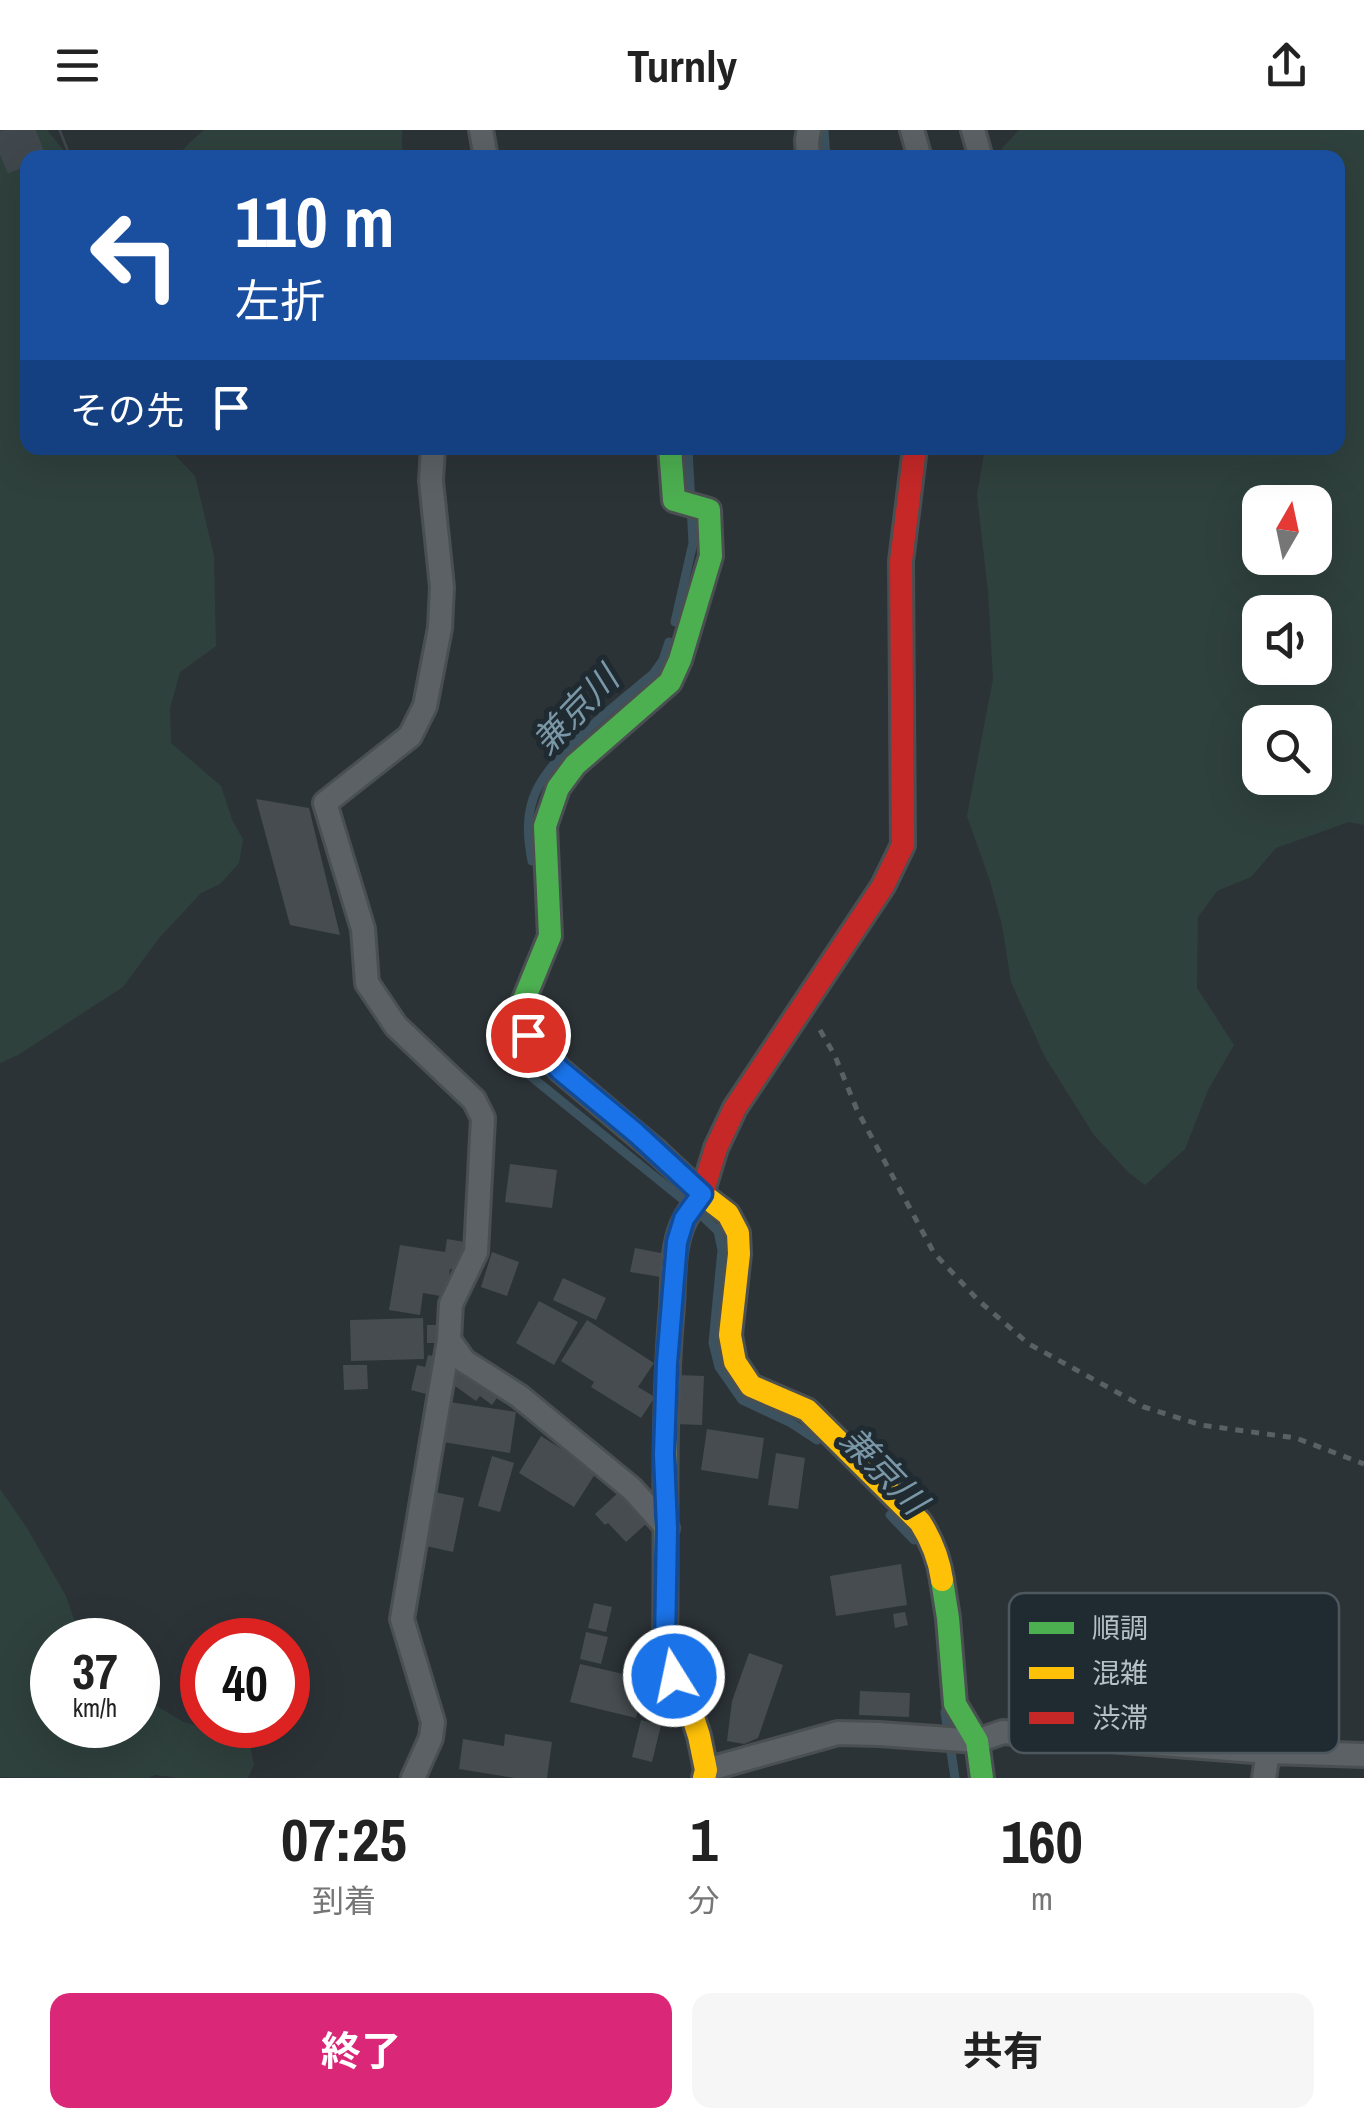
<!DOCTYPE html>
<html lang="ja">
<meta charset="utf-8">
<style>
body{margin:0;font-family:"Archivo Narrow","Noto Sans JP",sans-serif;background:#f6f6f6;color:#222;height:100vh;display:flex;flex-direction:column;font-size:38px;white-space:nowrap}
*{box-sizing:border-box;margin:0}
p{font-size:32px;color:#767676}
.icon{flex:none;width:55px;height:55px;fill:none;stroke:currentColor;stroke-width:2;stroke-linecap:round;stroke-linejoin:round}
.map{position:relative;height:1648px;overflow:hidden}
.side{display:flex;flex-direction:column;background:#fff;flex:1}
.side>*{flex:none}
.guide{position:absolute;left:20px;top:20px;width:1325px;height:305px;border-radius:20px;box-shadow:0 10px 40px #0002;background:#1a4fa0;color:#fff;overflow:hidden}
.needle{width:65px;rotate:9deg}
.tools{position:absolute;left:1242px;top:355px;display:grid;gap:20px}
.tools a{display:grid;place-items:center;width:90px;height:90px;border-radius:20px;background:#fff;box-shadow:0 10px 40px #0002;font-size:50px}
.speed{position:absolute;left:30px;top:1488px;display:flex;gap:20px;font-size:50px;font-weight:700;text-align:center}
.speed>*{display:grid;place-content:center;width:130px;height:130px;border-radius:50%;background:#fff;box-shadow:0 10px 40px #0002;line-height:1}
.speed small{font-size:25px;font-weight:400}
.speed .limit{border:15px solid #d22;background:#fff;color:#111}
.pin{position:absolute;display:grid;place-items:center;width:85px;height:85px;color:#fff;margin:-42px;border:5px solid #fff;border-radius:50%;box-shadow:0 2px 10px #0007}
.me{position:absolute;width:110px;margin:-55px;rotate:350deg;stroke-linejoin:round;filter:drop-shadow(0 0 8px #0008)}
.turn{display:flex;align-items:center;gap:35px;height:210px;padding:0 50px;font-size:45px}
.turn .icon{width:130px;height:130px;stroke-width:2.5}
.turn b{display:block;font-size:70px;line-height:85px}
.then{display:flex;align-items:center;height:95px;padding:0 50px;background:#0003;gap:20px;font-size:38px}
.eta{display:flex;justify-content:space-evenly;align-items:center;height:170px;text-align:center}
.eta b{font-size:60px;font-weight:700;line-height:70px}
.primary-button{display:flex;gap:20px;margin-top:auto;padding:20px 50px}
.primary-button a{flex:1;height:115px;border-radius:20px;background:#db2777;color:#fff;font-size:40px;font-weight:700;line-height:115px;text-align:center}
.primary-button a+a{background:#f6f6f6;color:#222}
header{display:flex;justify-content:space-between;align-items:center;height:130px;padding:0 50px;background:#fff;font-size:45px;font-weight:700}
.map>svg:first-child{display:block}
.green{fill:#2f413d;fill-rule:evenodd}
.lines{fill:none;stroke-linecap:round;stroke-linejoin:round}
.stream{stroke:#3c525e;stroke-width:9}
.building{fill:#464c50}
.highway-tunnel{stroke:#41484d;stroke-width:42;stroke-dasharray:42 21;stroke-linecap:butt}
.street-casing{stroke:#4a4f52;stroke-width:28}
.fast-casing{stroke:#4a4f52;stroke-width:28}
.slow-casing{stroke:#4a4f52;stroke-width:28}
.jam-casing{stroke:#4a4f52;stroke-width:28}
.path{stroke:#5b6063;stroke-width:5;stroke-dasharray:8 8;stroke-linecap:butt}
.street{stroke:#5b6165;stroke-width:22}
.fast{stroke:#4caf50;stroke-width:22}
.slow{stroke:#ffc107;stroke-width:22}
.jam{stroke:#c62828;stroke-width:22}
.route-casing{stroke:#114b97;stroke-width:25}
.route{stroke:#1a73e8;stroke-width:18}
.labels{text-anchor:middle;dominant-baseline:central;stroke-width:10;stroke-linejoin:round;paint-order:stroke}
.water-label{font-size:35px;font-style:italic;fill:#7a97a7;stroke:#1f2a31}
.key{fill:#1f2a31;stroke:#4c575e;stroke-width:2.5}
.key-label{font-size:28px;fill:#b6c0c7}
</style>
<header><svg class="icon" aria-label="menu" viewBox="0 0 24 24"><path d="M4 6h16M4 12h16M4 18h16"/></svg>Turnly<svg class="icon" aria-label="share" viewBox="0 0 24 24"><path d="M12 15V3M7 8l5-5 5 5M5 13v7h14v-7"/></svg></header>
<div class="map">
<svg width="1364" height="1648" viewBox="0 0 1364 1648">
<rect width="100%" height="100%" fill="#2c3337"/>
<!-- green -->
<path class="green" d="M0,0H47L69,27L28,28V318H163L173,323L195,346L214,426L216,516L180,542L170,579L171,613L221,656L233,692L243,709L239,733L220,754L201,763L159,808L123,857L18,925L0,933Z
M204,0H402V27H177L189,13Z
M1019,0H1364V695L1349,692L1276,718L1251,747L1217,761L1198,787L1197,858L1234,915L1208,960L1185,1019L1145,1055L1128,1042L1094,1005L1045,927L1011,852L1002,795L990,751L967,686L993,549L988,461L977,365L985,318H1338V28L999,27L1003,17ZM1260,372H1315V428H1260ZM1260,482H1315V538H1260ZM1260,592H1315V648H1260Z
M0,1359L27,1398L66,1466L81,1510H52V1595H138V1565L182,1591L250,1615L254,1634L248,1648H180L155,1645L148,1648L0,1647Z"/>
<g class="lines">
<!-- stream -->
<path class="stream" d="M824,0L826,28
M675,492L693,413L688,318
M532,731C528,710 526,690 533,669C547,626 618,574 653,544L663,530L669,512
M510,877C503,903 505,912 518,936L686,1072
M698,1082L718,1101L722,1120L713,1213L719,1237L742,1270L791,1293L817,1310
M890,1385L914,1410
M945,1582L955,1648"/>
</g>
<!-- building -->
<path class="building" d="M256,669L309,678L340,805L290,795Z
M510,1034L557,1040L552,1078L505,1072Z
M447,1109L465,1112L460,1140L450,1139L446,1167L423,1163L420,1185L389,1180L400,1115L445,1122Z
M635,1118L666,1124L661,1147L630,1142Z
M492,1122L519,1132L507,1166L481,1157Z
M563,1148L606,1168L596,1190L553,1170Z
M539,1171L578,1192L554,1235L516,1213Z
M423,1188L424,1229L351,1231L350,1190Z
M587,1190L654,1233L638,1257L655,1267L641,1288L591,1257L594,1252L561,1231Z
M427,1195H439L440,1213H427Z
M428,1225L439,1227L430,1265L411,1260L417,1235L425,1237Z
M343,1235H367L368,1259L344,1260Z
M459,1236L499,1265L492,1275L480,1266L476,1271L448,1251Z
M677,1245L704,1246L702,1295L675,1294Z
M449,1272L516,1282L510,1323L443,1312Z
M707,1299L764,1308L758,1349L701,1340Z
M541,1306L597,1341L574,1377L519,1343Z
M776,1323L805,1328L798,1379L768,1375Z
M492,1326L514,1333L500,1382L478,1376Z
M429,1361L464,1368L453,1422L417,1414Z
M619,1362L647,1393L626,1412L608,1393L605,1395L595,1384Z
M901,1434L907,1475L836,1486L830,1446Z
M594,1473L612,1477L606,1502L588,1498Z
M905,1482L908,1495L895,1498L893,1484Z
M586,1502L608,1507L601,1534L580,1529Z
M749,1523L783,1535L758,1608L744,1614L727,1611L732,1571Z
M580,1534L645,1549L636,1588L570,1572Z
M860,1561L910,1563L909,1587L859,1585Z
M649,1564L659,1566L656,1582L645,1579Z
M641,1590L661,1595L652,1632L632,1627Z
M505,1604L552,1612L547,1648H515L459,1639L463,1609L504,1616Z"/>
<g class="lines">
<!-- highway-tunnel -->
<path class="highway-tunnel" d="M0,24L61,0"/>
<!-- street casing -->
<g class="street-casing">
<path id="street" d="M481,0L486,28
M912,0L920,28
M973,0L981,28
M808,28L807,10L809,0
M433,318L431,351L442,457L440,498L425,576L410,606L325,673L363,799L367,853L396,896L474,970L483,988L476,1122L451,1174L449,1210L464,1231L519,1266L632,1359L667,1398
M706,1640L838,1603L879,1604L977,1611L1003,1602L1268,1622L1364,1625
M413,1648L431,1608L433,1592L402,1489L449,1210
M1264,1648L1268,1622"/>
</g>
<!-- fast casing -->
<g class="fast-casing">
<path id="fast" d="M656,1021L560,940L528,905L521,877L550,806L545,696L558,658L575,635L670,552L680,530L711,426L709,380L674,370L670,318
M942,1450L948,1488L955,1574L977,1611L982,1648"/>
</g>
<!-- slow casing -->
<g class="slow-casing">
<path id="slow" d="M656,1021L702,1064L728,1084L738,1103L739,1124L730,1205L735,1232L751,1256L807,1280L920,1392C932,1411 939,1428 942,1450
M691,1080C671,1106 674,1145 672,1176C662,1289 667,1401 665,1514L674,1547L689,1575L699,1606L706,1640L704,1648"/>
</g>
<!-- jam casing -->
<g class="jam-casing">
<path id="jam" d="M691,1080L702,1064L716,1018L735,978L883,756L903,715L901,431L915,318"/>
</g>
<!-- path -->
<path class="path" d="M820,900L835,926L857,980L934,1123L979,1171L1029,1214L1144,1277L1201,1295L1296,1308L1364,1334"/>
<!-- street -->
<use href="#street" class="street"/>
<!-- fast -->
<use href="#fast" class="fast"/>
<!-- slow -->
<use href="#slow" class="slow"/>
<!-- jam -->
<use href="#jam" class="jam"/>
</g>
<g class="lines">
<!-- route casing -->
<g class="route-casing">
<path id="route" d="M528,905L560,940L636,1003L702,1064L684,1089L677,1112L667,1233L664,1324L667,1398L665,1514L674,1546"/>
</g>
<!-- route -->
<use href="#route" class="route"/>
</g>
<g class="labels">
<!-- water labels -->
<g class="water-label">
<text transform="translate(575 580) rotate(-46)">兼京川</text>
<text transform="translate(884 1340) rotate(46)">兼京川</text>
</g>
</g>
<!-- legend -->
<rect x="1009" y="1463" width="330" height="160" rx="15" class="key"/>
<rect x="1029" y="1492" width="45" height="12" fill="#4caf50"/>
<rect x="1029" y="1537" width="45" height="12" fill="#ffc107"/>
<rect x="1029" y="1582" width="45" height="12" fill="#c62828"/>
<g class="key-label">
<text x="1092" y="1508">順調</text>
<text x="1092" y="1553">混雑</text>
<text x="1092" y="1598">渋滞</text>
</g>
</svg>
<div class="tools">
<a><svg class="needle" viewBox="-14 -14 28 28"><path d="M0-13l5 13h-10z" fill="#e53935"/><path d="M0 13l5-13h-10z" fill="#767676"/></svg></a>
<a><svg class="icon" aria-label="sound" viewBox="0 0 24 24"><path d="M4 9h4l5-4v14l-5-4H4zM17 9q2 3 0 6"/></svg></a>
<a><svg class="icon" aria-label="search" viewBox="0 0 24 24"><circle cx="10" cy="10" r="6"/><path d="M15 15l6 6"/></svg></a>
</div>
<div class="speed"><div>37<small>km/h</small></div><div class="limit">40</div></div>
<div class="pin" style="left:528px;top:905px;background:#d93025"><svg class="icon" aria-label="arrive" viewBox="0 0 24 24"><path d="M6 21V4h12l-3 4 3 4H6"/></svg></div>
<svg class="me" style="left:674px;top:1546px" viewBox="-20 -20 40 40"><circle r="17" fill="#1a73e8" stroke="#fff" stroke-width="3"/><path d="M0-11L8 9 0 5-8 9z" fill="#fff"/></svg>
<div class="guide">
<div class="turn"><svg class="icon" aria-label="left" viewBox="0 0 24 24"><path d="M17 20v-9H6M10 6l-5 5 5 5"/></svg><div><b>110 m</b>左折</div></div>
<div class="then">その先<svg class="icon" aria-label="arrive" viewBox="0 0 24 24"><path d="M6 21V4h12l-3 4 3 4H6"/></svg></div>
</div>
</div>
<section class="side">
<div class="eta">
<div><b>07:25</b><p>到着</p></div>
<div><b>1</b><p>分</p></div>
<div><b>160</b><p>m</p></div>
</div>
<div class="primary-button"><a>終了</a><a>共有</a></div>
</section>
